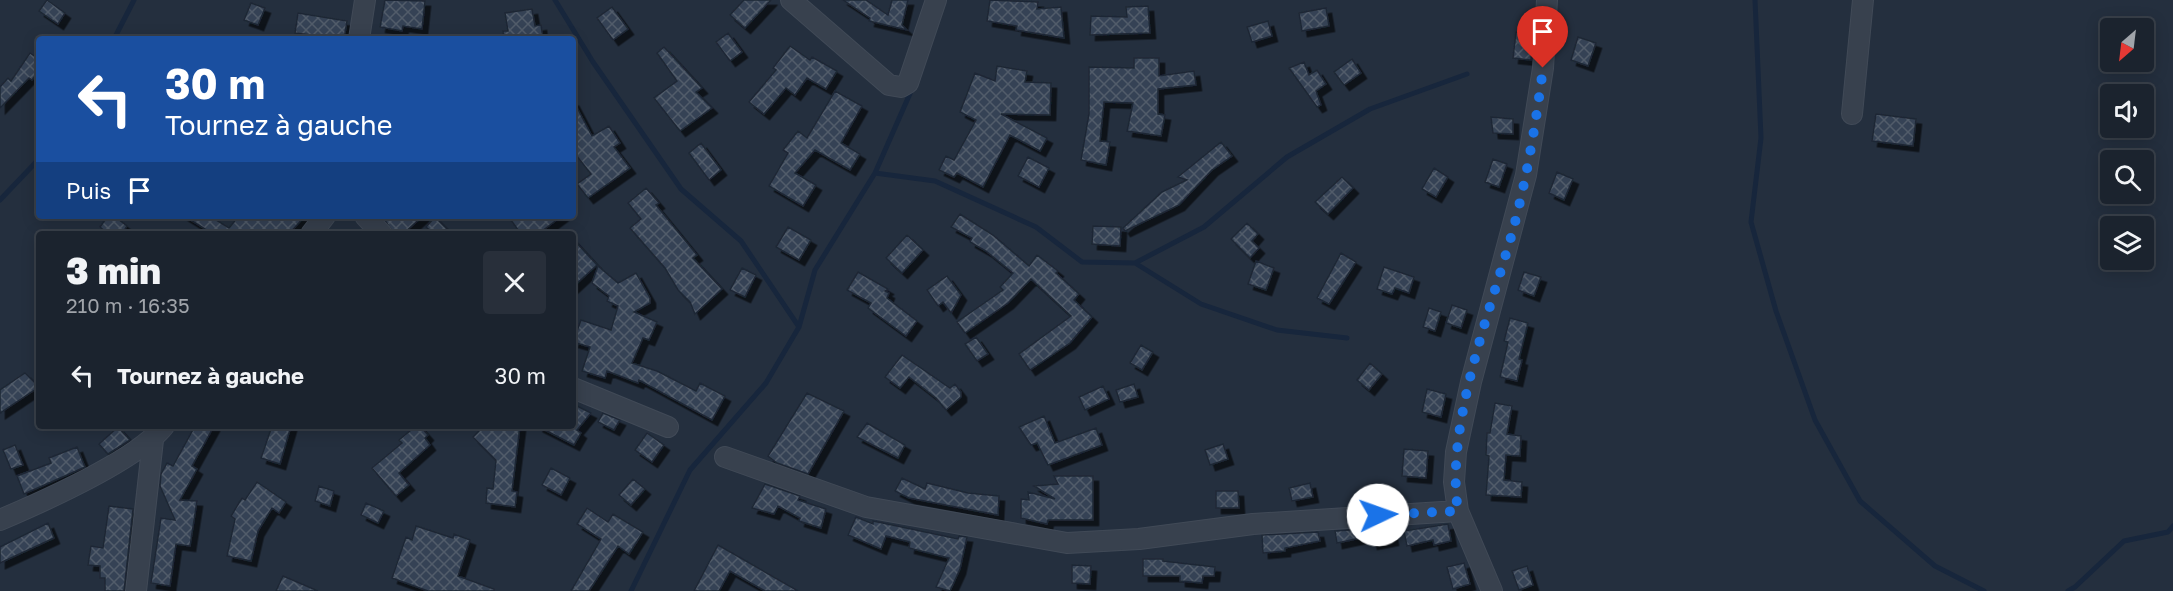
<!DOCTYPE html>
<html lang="fr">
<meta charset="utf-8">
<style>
body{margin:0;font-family:"Golos Text",sans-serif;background:#282f3a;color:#f1f3f6;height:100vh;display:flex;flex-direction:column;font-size:22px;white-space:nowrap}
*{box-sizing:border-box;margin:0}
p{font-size:20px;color:#a0a4aa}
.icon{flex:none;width:33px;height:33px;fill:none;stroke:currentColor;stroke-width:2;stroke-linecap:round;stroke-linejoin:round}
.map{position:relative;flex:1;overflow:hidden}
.drawer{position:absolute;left:36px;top:231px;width:540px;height:198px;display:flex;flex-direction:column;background:#1b232e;border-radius:6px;box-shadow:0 3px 15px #0003,0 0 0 2px #39404a}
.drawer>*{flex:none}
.banner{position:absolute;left:36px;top:36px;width:540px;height:183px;border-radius:6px;box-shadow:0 3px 15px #0003,0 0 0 2px #39404a;background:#1a4fa0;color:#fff;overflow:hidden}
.needle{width:39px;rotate:208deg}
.controls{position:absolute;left:2100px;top:18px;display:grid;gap:12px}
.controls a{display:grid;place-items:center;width:54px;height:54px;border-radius:6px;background:#1b232e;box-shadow:0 3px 15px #0003,0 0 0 2px #39404a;font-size:30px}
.pin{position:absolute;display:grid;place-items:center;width:51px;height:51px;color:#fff;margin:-62px -26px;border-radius:50% 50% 50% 0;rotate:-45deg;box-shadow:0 0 6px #0007}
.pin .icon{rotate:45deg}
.me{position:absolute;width:66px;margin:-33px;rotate:87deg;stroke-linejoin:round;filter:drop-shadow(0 0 4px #0008)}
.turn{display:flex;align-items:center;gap:21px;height:126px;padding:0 30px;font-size:27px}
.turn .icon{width:78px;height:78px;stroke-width:2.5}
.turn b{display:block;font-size:42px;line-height:51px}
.then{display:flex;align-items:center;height:57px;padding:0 30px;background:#0003;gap:12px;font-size:22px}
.round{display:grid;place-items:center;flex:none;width:63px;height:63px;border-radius:6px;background:#282f3a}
.headline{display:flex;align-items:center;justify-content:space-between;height:102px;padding:0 30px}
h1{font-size:36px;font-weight:800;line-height:45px}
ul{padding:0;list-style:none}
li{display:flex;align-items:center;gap:18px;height:84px;padding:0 30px}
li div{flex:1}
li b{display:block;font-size:22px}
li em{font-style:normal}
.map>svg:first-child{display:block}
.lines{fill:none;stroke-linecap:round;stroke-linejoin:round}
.stream{stroke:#17263c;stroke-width:5}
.building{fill:url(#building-cross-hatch);stroke:#1f2835;stroke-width:1.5;filter:url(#shadow)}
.minor-casing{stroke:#414a57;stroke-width:22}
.minor{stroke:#38414e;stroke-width:20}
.route{stroke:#1a73e8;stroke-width:10;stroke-dasharray:0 18}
</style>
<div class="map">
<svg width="2173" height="591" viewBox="0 0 2173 591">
<defs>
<pattern id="building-cross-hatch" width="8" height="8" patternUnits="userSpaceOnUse" patternTransform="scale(1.5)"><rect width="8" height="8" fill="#364354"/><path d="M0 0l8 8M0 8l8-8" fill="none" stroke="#515c6b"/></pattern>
<filter id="shadow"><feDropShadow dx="5.5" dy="5.5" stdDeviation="0" flood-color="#0009"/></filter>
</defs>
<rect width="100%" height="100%" fill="#242f3e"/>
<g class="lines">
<!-- stream -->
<path class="stream" d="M555,0L593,62L681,189L741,241L799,327
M1755,0L1761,138L1751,222L1776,311L1815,420L1860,501L1935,566L1984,591
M114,39L134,0
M875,173L935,181L1036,227L1082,262L1135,263L1204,227L1287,157L1370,109L1467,74
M0,200L39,159
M1135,263L1201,304L1277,330L1347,338
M631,591L690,470L766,383L799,327L815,270L875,173L912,89
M2068,591L2075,587L2124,541L2168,532L2173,526"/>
</g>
<!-- building -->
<path class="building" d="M47,0L65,13L58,24L39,11Z
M385,0L425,1L422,29L403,26L402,31L380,27Z
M744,0H771L745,28L730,15Z
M843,0H866L888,15L892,0H908L902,25L907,30L869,21L870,18Z
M990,0L1038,2L1037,9L1061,7L1064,38L1016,30L1017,26L987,21Z
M251,3L265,8L258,25L244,20Z
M1148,6L1150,33L1090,35L1091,16L1127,17L1126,7Z
M612,7L628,29L613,40L597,18Z
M1326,8L1329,26L1302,31L1299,13Z
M532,9L535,26L541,25L543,39H504L503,31H508L505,13Z
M298,13L347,21L344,39L295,33Z
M1268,21L1272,36L1252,42L1247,27Z
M1516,32L1533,33L1531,60L1513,58Z
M728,33L742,52L730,61L716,42Z
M1578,37L1596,43L1588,66L1571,60Z
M790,46L810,60L812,57L837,71L826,89L807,78L795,95L786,88L764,114L749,102L776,70L773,68Z
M664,47L702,88L696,92L712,108L680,131L654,98L677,81L657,53Z
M30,53L39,59V71L32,80L29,78L0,108V87L8,78L11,81Z
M1134,58H1159V76L1194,71L1196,85L1158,89V114L1165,115L1161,136L1127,131L1133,103L1104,102L1100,141L1110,142L1106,165L1081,160L1089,114V67L1134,68Z
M1352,59L1361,73L1344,85L1334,72Z
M1304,62L1309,75L1317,70L1326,84L1316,91L1321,105L1317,107L1289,68Z
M997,66L1027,71L1025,82L1051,83L1050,115L1001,114L1047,138L1040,151L1010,135L983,187L957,173L954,177L939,170L946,156L954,160L976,120L960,112L975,73L995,81Z
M835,91L862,106L841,143L860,154L850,170L815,150L795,173L816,185L803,206L769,186L788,153L783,150L798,131L807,138Z
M573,100L592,136L609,126L620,143L614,147L630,168L588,198L577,184L591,174L573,151V141L577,138L573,129Z
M1876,114L1916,119L1913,146L1872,141Z
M1491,117L1513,119V134L1493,133Z
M1221,142L1232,156L1212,170L1179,205L1125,231L1123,228L1162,192L1187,180L1178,177Z
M701,143L721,170L709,180L689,153Z
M1028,157L1049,168L1039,187L1018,176Z
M1493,159L1507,164L1499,187L1485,182Z
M1434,168L1448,177L1436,197L1422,189Z
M1557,172L1573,179L1564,200L1549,193Z
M1342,177L1353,188L1328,214L1315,202Z
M646,188L659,203L656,205L697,255L693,258L722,289L695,314L690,302L678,290L665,268L630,228L641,219L628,203Z
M960,214L993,235L1029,266L1037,255L1058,271L1056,273L1079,294L1074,300L1092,317L1070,343L1030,370L1019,354L1071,316L1031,279L1008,303L965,333L957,322L1003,290L1000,287L1013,273L986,251L970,242L972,238L951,227Z
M108,216H114L127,226L122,234H108L100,227Z
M184,216H210L229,228L239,216H305L289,234H213Z
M387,216H423L403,234H394L384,219Z
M508,216H562L538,234H521Z
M435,217L452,234H434L426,227Z
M1247,223L1258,234L1252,241L1259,248L1250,258L1231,239Z
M1093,226L1121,227L1120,246L1092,244Z
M788,227L811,240L799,260L776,247Z
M907,235L923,250L902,273L886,258Z
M573,239L597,265L573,287Z
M1341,253L1356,262L1329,304L1317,298Z
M1256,261L1274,268L1266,290L1248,284Z
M598,266L618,283L636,273L650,298V303L634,312L657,322L649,340L643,338L632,363L657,371L696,391L700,383L725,396L712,420L639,380L638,383L607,371L605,378L582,371L590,347L573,342L581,320L611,330L618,306L607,301L609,296L592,283Z
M1384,267L1414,277L1409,293L1395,288L1392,294L1377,289Z
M742,268L756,275L745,297L730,290Z
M858,272L888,289L885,291L889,293L887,298L917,321L906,336L868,308L871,303L847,290Z
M1524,272L1541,277L1534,296L1518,290Z
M947,276L961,295L951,313L943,302L938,306L927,290Z
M1452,305L1467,310L1461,328L1446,323Z
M1429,308L1441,312L1435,331L1423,327Z
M1510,318L1528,323L1519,359L1522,360L1517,381L1500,377L1508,342L1504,341Z
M976,337L988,354L977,361L965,344Z
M1141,345L1153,352L1142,370L1130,363Z
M902,355L950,388L955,384L961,392V397L946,410L936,398L909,377L900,388L885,377Z
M1370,363L1382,374L1369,390L1357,380Z
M25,373L39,387L0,413V390Z
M1134,384L1138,397L1120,402L1116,390Z
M1103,386L1109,399L1085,410L1079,397Z
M1427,389L1446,394L1441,417L1422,412Z
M807,393L844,411L808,474L777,463L768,456Z
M1495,403L1512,406L1507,434L1521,436L1520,456L1506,455L1504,480L1522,482L1521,497L1486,495L1489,456L1486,455L1487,433H1490Z
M573,404L591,413L577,430L581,433L574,445L537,426L573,427Z
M603,413L620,420L614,430L598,422Z
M1044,416L1055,443L1096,428L1102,445L1048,465L1037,443L1031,445L1019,427Z
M867,423L905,445L898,458L857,437Z
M195,426H214L192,466L197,469L180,500L197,501L190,546L176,544L170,586L151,583L161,518L175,520L160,486L161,474L167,463L173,466Z
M272,426H291L280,464L261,458Z
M416,426H420L428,435L425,438L430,445L399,473L409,485L396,496L372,468L402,443L399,440Z
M484,426H520L512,491L517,492L515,507L486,503L487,488L493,489L496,460L473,437Z
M118,427L130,440L108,454L99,444Z
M647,433L664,445L652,462L635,450Z
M1223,444L1228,459L1210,465L1205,450Z
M15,445L23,465L11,469L3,450Z
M77,447L85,467L24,494L17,476L51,463L49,458Z
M1404,449L1428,451L1426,478L1402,476Z
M551,468L570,478L561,495L542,485Z
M1054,476H1093V520H1048L1047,524L1021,518V499L1029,500L1028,492L1055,499L1034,486L1058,484Z
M902,478L925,489L927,483L968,493L999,496L998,515L909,498L895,491Z
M633,479L645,489L631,505L619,495Z
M257,482L286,502L279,513L272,508L258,531L251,561L227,556L235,519L231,516L242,498L245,500Z
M1310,483L1313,497L1292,501L1289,488Z
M765,484L800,496L798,500L826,509L821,528L799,521L800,518L778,506L774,514L752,508Z
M319,486L334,491L330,506L315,501Z
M1216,491H1238L1239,508H1216Z
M366,503L384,511L378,523L361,515Z
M109,506L133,509L124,591H105V578H100V566L88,565L91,546L103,548Z
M587,508L608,522L613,514L643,532L629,554L618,546L589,591H571L601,539L577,524Z
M856,517L873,524V521L958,539L959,536L967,537L960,569L950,591L936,587L949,558L909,548L910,542L886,536L881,549L848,535Z
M48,523L54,538L0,563V547Z
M1448,524L1451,541L1434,545L1433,540L1407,546L1404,531Z
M416,526L453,538L454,534L470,540L458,576L494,589V591H428L392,578L406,537L412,540Z
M1391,527L1393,540L1372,544L1370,536L1337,543L1335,531Z
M1318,532L1320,541L1285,548V551L1263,553L1262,535Z
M718,545L798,591H765L730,571L719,591H694Z
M1143,559H1163V561L1215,567L1214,576H1203L1202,583L1180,581V576H1143Z
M1464,563L1470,584L1453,589L1447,567Z
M1072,565L1091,566L1090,584L1072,583Z
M1527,566L1533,585L1519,590L1512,571Z
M283,576L318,591H276Z"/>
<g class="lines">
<!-- minor casing -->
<g class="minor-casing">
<path id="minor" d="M791,0L889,85L901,87L908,83L936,0
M359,39L365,0
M1852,114L1863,0
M365,216L382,234
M311,234L325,216
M573,388L668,427
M725,457L866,507L1067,543L1139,539L1253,524L1458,511
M0,520C42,502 137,460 164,426
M136,591L153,440
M1492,591L1458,511L1454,482L1456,452L1471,382L1526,175L1543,68L1547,0"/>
</g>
<!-- minor -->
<use href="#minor" class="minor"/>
</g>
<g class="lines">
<!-- route -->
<path class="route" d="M1378,515L1458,511C1445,427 1490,312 1513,230C1527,177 1536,123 1543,68"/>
</g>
</svg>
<div class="controls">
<a><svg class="needle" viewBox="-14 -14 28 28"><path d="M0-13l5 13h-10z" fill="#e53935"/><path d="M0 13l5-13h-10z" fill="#a0a4aa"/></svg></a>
<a><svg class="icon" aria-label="sound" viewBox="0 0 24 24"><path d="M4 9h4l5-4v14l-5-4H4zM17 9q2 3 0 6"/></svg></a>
<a><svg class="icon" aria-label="search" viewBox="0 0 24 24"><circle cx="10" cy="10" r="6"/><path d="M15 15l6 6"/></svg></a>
<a><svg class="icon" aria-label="layers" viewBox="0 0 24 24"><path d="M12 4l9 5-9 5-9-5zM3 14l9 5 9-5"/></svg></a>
</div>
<div class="pin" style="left:1543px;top:68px;background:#d93025"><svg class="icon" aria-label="arrive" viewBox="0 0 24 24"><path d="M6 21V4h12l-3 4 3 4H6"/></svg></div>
<svg class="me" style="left:1378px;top:515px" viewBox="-20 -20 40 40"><circle r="19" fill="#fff"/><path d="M0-13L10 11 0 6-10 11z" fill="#1a73e8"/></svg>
<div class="banner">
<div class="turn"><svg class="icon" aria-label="left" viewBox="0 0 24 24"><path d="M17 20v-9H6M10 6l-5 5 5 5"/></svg><div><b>30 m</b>Tournez à gauche</div></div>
<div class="then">Puis<svg class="icon" aria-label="arrive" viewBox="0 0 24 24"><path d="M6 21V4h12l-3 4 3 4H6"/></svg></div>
</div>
<section class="drawer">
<div class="headline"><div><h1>3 min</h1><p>210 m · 16:35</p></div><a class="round"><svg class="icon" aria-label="close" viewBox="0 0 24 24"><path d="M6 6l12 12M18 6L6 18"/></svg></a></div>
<ul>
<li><svg class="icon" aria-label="left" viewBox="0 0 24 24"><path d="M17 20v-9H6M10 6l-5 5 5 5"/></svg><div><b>Tournez à gauche</b></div><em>30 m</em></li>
</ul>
</section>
</div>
